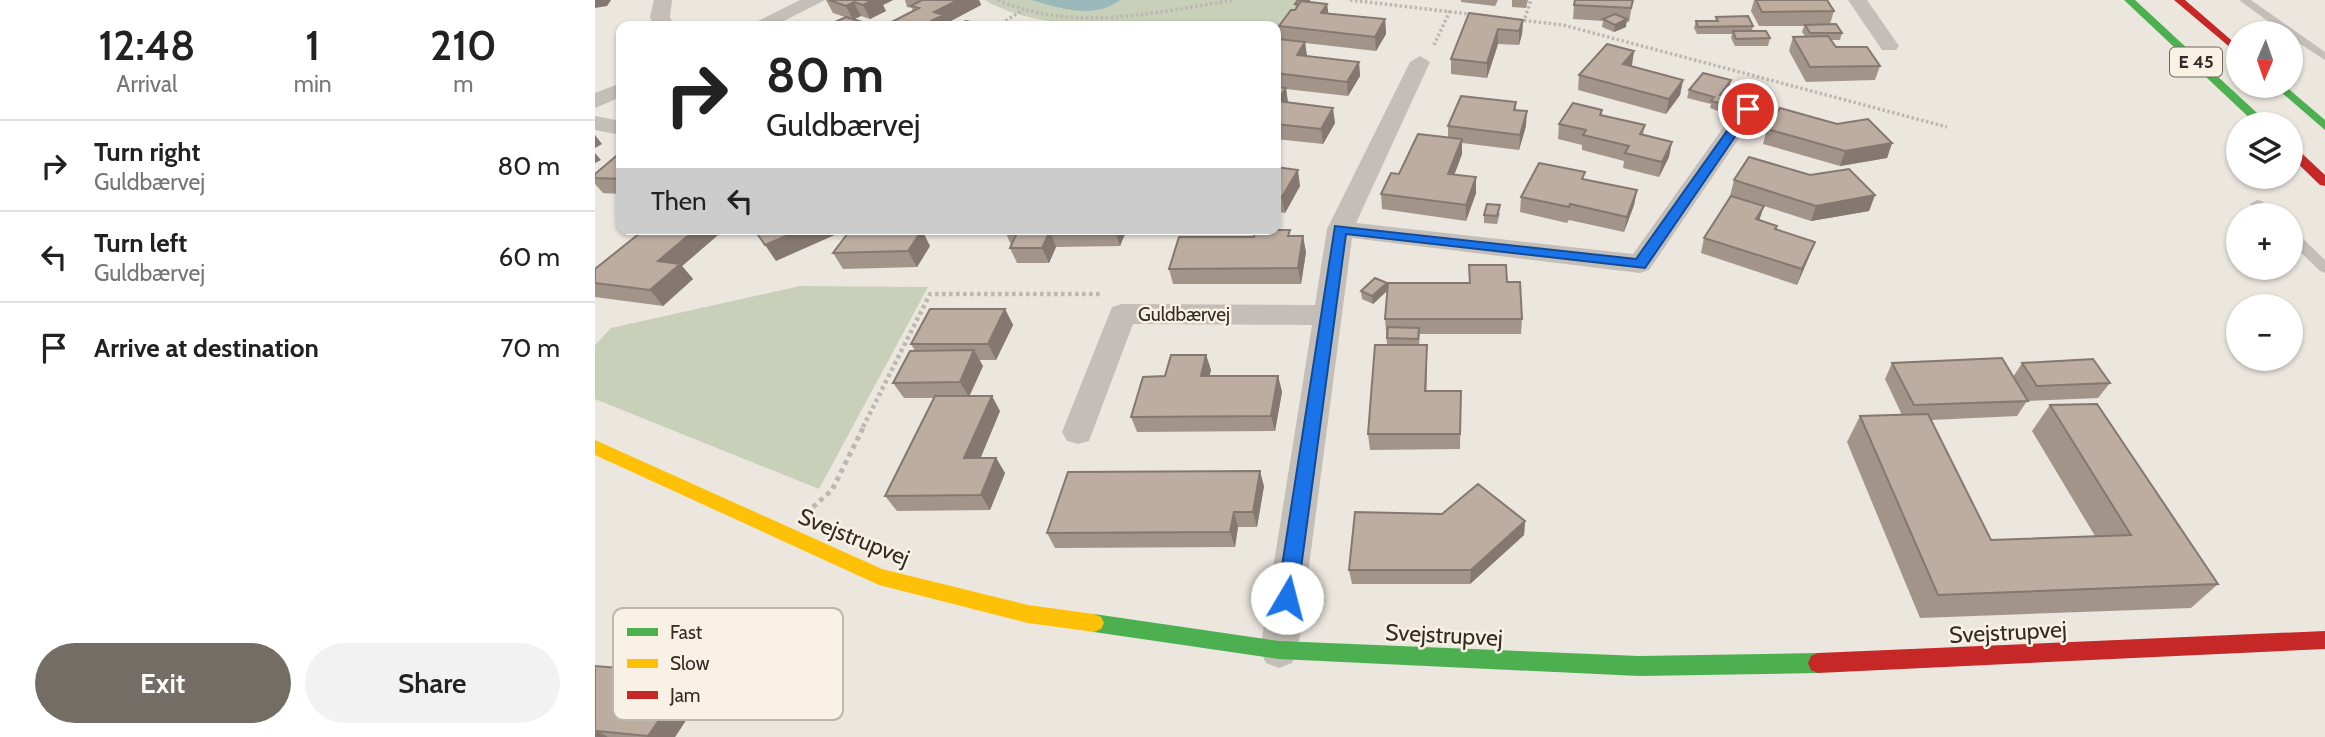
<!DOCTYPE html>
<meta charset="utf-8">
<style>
body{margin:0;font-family:Cabin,sans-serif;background:#f2f2f2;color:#222;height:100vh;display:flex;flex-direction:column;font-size:26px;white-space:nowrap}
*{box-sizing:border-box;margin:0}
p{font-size:23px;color:#767676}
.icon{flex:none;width:38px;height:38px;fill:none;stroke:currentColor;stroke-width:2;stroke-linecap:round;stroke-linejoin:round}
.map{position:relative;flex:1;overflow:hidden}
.sheet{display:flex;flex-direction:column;background:#fff;width:595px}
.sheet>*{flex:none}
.guide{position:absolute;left:21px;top:21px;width:665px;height:214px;border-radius:14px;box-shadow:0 2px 5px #0004;background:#fff;color:#222;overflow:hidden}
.needle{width:46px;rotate:182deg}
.controls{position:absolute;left:1631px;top:21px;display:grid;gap:14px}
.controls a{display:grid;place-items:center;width:77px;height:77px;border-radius:50%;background:#fff;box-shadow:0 2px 5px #0004;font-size:35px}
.pin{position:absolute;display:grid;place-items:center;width:60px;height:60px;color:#fff;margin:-30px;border:4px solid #fff;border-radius:50%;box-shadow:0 2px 7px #0007}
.me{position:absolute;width:77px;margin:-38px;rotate:8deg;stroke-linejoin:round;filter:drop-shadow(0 0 5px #0008)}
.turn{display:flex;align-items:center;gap:24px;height:147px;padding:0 35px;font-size:32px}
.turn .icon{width:91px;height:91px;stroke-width:2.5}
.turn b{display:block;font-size:49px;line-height:60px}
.then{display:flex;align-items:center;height:66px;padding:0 35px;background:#0003;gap:14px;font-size:26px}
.eta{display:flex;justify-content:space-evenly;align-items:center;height:119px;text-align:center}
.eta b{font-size:42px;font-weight:600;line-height:49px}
.primary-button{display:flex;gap:14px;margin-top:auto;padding:14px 35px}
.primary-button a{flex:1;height:80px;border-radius:42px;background:#736d66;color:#fff;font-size:28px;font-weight:600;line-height:80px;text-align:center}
.primary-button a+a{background:#f2f2f2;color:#222}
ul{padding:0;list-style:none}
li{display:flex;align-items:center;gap:21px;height:91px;padding:0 35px;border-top:2px solid #e0e0e0}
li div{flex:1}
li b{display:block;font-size:26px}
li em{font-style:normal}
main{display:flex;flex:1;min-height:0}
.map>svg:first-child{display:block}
.green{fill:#c9d0b9}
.water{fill:#9bb8ba}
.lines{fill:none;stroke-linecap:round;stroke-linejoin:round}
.path-far2{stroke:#bcb7b0;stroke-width:3.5;stroke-dasharray:2.5 2.5;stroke-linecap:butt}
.path-far1{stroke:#bcb7b0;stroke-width:4.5;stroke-dasharray:3.5 3.5;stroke-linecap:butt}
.path{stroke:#bcb7b0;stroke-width:5;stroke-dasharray:4.5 4.5;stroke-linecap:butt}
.lane{fill:#c3beb7;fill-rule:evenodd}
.street{fill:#c3beb7;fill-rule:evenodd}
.fast{fill:#4caf50;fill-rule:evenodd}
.slow{fill:#ffc107;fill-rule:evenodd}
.jam{fill:#c62828;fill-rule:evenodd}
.wall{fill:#a3948a}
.shaded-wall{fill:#847870}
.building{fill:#bdaca0;stroke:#847870;stroke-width:2}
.route{fill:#1a73e8;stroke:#114b97;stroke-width:2}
.labels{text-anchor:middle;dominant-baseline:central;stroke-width:5;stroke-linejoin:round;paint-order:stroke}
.shield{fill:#f8f1e4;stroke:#6e675f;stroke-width:2}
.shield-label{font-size:18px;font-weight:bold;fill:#332c26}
.street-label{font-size:19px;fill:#332c26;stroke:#f8f1e4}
.near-street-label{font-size:23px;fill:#332c26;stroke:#f8f1e4}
.key{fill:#f8f1e4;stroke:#bdb6ab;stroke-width:2}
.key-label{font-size:19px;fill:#332c26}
</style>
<main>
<section class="sheet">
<div class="eta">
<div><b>12:48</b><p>Arrival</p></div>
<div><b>1</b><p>min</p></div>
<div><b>210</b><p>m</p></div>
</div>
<ul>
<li><svg class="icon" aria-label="right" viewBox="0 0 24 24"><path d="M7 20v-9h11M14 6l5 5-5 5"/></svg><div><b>Turn right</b><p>Guldbærvej</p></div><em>80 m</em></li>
<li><svg class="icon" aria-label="left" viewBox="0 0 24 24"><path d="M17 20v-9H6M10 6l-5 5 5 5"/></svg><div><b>Turn left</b><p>Guldbærvej</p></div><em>60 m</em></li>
<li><svg class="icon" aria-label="arrive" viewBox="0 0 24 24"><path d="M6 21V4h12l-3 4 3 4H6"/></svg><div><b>Arrive at destination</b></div><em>70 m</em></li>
</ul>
<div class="primary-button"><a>Exit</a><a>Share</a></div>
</section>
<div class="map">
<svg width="1730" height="737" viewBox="0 0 1730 737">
<rect width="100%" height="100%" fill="#ebe6de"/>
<!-- green -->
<path class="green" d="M390,0H708L681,43V26C603,26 455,40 390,0Z
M205,286L333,287L224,489L0,399V345L16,328Z"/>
<!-- water -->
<path class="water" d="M436,0H525C500,20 464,8 436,0Z"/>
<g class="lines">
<!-- path-far2 -->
<path class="path-far2" d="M403,0C478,33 562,12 640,0
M755,0L968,25L1352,127
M930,18L936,0
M402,26L428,10
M839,45L855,11"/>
<!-- path-far1 -->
<path class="path-far1" d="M268,427L335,294H505"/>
<!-- path -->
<path class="path" d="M218,507L237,490L269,426"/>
<!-- lane -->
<path class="lane" d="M1644,0H1656L1730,52V60L1696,38V33H1689Z
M1662,200L1667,201L1681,215H1666L1655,204Z
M1696,231L1701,232L1730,260V273L1725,271L1696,243Z"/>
<!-- street -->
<path class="street" d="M59,0H77L75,17L79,26H59L55,17Z
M205,0H230L179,26H153Z
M1253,0H1272L1304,46L1301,50H1287Z
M825,56L835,62L761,223L1038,254L1145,104H1161L1164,109L1054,270L1045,273L757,238L703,650L697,663L684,668L671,663L665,650L717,325L538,324L494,441L483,444L472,441L467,432L517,307L527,304L720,305L732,229L815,62Z
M26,83V97L0,108V93Z
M0,116L26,121V135L0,130Z"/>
<!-- fast -->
<path class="fast" d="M1529,0H1540L1674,124H1661Z
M1679,86H1690L1730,120V130Z
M499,614L684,641L1044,656L1223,653L1230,656L1233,663L1230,670L1223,673L1044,676L684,659L499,632L492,629L489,623L492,617Z"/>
<!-- slow -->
<path class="slow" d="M0,440L287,569L433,605L499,614L506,617L509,623L506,629L499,632L433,623L284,585L0,455Z"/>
<!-- jam -->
<path class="jam" d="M1579,0H1590L1643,46V54Z
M1696,146L1700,147L1730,175V186L1725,185L1696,157Z
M1730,631V649L1223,673L1216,670L1213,663L1216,656L1223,653Z"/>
</g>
<!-- wall -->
<path class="wall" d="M231,0H298L288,5L291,11L275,19L266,16L259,19L274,24L275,26H231L250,17L238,13Z
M310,0H384L386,5L352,23L362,25L289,26L318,11L317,8L312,7Z
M703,0H715V2L732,4L733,13L790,19L791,34L781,51L710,43L712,56L764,62L765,76L753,96L691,89L693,103L740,123L728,144L681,139V42L686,40L684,26L701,9L700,4Z
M866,0H903L900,6L866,2Z
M917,0H933L931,8L917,7Z
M1038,0L1034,22H1031V27L1019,32L1007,27L1008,21L978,19L979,5Z
M1159,0H1232L1239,11L1235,24L1247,33L1245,40H1236L1241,47L1285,66L1280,80L1211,82L1194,51L1198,37L1210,36L1207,32L1209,26H1164L1156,11Z
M874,13L928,20L927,34L924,45L903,44L892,78L856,74V59Z
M1121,17L1158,26L1157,31L1175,38L1173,46H1140L1136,38L1137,34H1102L1099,28L1101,21H1120Z
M1039,51L1036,66L1088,80L1085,95L1071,114L983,90L984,75Z
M1134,88L1128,96L1133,98L1131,106L1126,112L1115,108L1116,104L1092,98L1094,90Z
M921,102V110L931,126L924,150L867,143V154L859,175L881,193L871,221L787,209L786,194L804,174L853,138V126Z
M1007,110V115L1050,125L1048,135L1074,157L1064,177L1028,168L1029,161L987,150V145L963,139L964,124Z
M1172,129L1297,143L1292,158L1245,166L1168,144Z
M26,152V194L8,193L0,184V174Z
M681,167L705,186L690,213L681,211Z
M990,179L1042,190L1039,205L1029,232L974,220L972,223L925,212L926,197Z
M1139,180L1280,195L1274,211L1216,221L1169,206L1164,220L1181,230L1214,257L1202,285L1106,253L1109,238L1143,198L1135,196Z
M905,213L902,224L889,223V215Z
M50,229H130L87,266L98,279L68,306L0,297V269Z
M410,229H532L525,246L461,247L454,263H422L415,248L416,245L410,231Z
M696,236L711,252L706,284H578L574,269Z
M335,246L322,267L248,269L238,253Z
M912,282L927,319L926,334H825L824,345H832L831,391H866L865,449L775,450L773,434L792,345L790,319L792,291L778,304L767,299L766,291L792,283V290L874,283Z
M410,309L418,325L401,360H384L388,366L374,396L405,411L385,458H401L410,473L395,510L302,511L290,496L339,398H309L298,383L320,351L316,344Z
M611,355L616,370L614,376H683L687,392L680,431L542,432L536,417L570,376Z
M1297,363L1418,377L1427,363L1515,383L1503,398L1432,401L1422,416L1336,420L1396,540L1500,536L1437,431L1455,405L1623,584L1596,608L1325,618L1252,442L1265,416L1307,415L1290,379Z
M669,486L662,527H643L640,547L460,548L452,533Z
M847,514L930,521L929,535L875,584H757L754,570Z
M0,666L113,687L80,737H0Z"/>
<!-- shaded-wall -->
<path class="shaded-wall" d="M0,0H16L12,6L0,8Z
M277,0H298L288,5L291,11L275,19L268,5Z
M363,0H384L386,5L352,23L353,26H327L339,12Z
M259,2L266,16L258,20L251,6Z
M732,4L734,18L726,13Z
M790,19L791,34L781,51L780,37Z
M1032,19L1031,27L1019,32L1020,25Z
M928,20L927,34L924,45V31Z
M903,29V44L892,78V63Z
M710,42L712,57L702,55Z
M1039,51L1037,65L1026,79L1028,64Z
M764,62L765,76L753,96L752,82Z
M1088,80L1085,95L1071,114L1074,99Z
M1136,80L1134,88L1123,103L1125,95Z
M691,88L693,103L682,101Z
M1133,98L1131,106L1126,112L1128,104Z
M738,108L740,123L728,144L726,129Z
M932,111L931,126L924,150L925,135Z
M0,135L7,144L0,148Z
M867,139V154L854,189L853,174Z
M1077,142L1074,157L1064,177L1067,162Z
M1297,143L1292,158L1245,166L1250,151Z
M0,153L6,160L0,163Z
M703,170L705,186L690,213L687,197Z
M881,177V193L871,221V205Z
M1042,190L1039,205L1029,232L1032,217Z
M1280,195L1274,211L1216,221L1221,206Z
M1169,206L1164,221L1161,219Z
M101,229H130L87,266L98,279L68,306L55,290L63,261Z
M208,229H239L242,234L181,261L170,245Z
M521,229H532L525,246L520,231Z
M327,230L335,246L322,267L313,251Z
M455,231L461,247L454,263L447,248Z
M708,236L711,252L706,284L703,268Z
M1220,242L1214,257L1202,285L1207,269Z
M792,283V291L778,304L777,296Z
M410,309L418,325L401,360L393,344Z
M832,345V360L831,407L830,391Z
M379,350L388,366L374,397L365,382Z
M611,355L616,370L611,392L606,376Z
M683,376L687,392L680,431L676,416Z
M397,396L405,411L379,474L369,458Z
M401,458L410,473L395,510L386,495Z
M665,471L669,486L662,527L658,512Z
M639,512L643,527L640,547L635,532Z
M930,521L929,535L875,584L876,570Z
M96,674L113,687L80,737H54L53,736Z
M2,731L13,737H0V734Z"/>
<!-- building -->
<path class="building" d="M234,0H277L268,5L259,2L251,6Z
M327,0H363L339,12L348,15L327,26H289L324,8L316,6Z
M703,0H714L712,2L706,1L704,4H700Z
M980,0H1038L1036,8L979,5Z
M1161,0H1232L1239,11L1167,12Z
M706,1L732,4L726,13L790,19L780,37L684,26L696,10H700Z
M874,13L928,20L924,31L903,29L892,63L856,59Z
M1020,14L1032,19L1020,25L1008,19Z
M1153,16L1158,26L1103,27L1101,21H1123L1121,17Z
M251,17L274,24L270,26H231Z
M371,21L380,23L374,26H346L354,23L362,25Z
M1241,24L1247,33H1215L1210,25Z
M1138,31H1171L1175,38L1141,39Z
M1233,36L1241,47H1272L1285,66L1215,67L1198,37Z
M683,39L710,42L702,55L764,62L752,82L681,73V42Z
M1012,44L1039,51L1028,64L1088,80L1074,99L984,75Z
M1108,73L1136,80L1125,95L1133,98L1128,104L1116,101L1119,97L1094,90Z
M681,87L691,88L682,101L738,108L726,129L681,124Z
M866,96L921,102L919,110L932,111L925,135L853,126Z
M978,103L1007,110L1005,115L1050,125L1045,134L1077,142L1067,162L1030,153L1034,146L988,135L991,130L964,124Z
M1185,108L1242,124L1273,119L1297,143L1250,151L1172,129Z
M823,134L867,139L853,174L881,177L871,205L786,194L796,173L804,174Z
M26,152V179L0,178V174Z
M1154,157L1215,175L1254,169L1280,195L1221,206L1139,180Z
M944,163L990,172L987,179L1042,190L1032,217L975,204L974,207L926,197Z
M681,167L703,170L687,197L681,196Z
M1136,196L1169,206L1161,219L1182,226L1180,229L1220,242L1207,269L1109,238Z
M892,204L905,205L902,216L889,215Z
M50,229H101L63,261L85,264L55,290L0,283V269Z
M159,229H208L170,245Z
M256,229H302V230H327L313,251L238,253Z
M410,229H521L520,231H455L447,248H415L423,231H410Z
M660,230H695L693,236H708L703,268L574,269L584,237H659Z
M874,265H911L912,282H925L927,319H790L793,283H875Z
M780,278L792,283L777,296L766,291Z
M335,309H410L393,344H316Z
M793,327L824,328L823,339L792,338Z
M780,345H832L830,391H866L865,434H773Z
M379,350L365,382L298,383L315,351Z
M576,355H611L606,376H683L676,416L536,417L548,377L570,376Z
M1407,358L1433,401L1319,405L1297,363Z
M1498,359L1515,383L1442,386L1427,363Z
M340,396H397L369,458H401L386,495L290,496Z
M1502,404L1623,584L1343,595L1265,416L1333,414L1396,540L1536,535L1455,405Z
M665,471L658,512H639L635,532L452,533L473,472Z
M883,484L930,521L876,570H754L760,512L847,514Z
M0,666L96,674L53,736L2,731L0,734Z"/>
<!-- route -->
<path class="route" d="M1153,106L1159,109L1050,268L751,234L702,598L699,605L692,607L685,605L682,598L740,226L1041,259L1149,107Z"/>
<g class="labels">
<!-- shield labels -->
<rect class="shield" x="1575" y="47.5" width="52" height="29" rx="5"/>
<g class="shield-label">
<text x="1601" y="62">E 45</text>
</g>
<!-- street labels -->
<g class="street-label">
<text x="589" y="314">Guldbærvej</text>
</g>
<!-- near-street labels -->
<g class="near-street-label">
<text transform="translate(259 537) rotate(22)">Svejstrupvej</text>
<text transform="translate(1413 632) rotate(-3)">Svejstrupvej</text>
<text transform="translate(849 635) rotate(3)">Svejstrupvej</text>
</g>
</g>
<!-- legend -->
<rect x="18" y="608" width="230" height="112" rx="10" class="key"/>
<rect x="32" y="628" width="31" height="8" fill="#4caf50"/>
<rect x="32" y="659" width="31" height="9" fill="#ffc107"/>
<rect x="32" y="691" width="31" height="8" fill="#c62828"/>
<g class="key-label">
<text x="75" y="639">Fast</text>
<text x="75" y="670">Slow</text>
<text x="75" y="702">Jam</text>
</g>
</svg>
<div class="controls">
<a><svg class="needle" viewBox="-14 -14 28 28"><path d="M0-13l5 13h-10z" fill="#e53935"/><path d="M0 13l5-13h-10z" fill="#767676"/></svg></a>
<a><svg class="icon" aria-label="layers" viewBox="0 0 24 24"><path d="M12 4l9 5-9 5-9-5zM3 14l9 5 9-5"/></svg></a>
<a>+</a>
<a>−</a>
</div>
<div class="pin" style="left:1153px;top:109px;background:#d93025"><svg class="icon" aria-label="arrive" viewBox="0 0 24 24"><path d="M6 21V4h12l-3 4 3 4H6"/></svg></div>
<svg class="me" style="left:692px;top:598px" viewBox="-20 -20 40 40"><circle r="19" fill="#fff"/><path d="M0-13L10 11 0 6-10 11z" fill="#1a73e8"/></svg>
<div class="guide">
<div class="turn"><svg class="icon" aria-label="right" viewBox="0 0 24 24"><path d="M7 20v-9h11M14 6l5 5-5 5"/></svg><div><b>80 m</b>Guldbærvej</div></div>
<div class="then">Then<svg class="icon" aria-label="left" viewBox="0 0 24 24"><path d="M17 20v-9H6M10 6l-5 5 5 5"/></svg></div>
</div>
</div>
</main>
